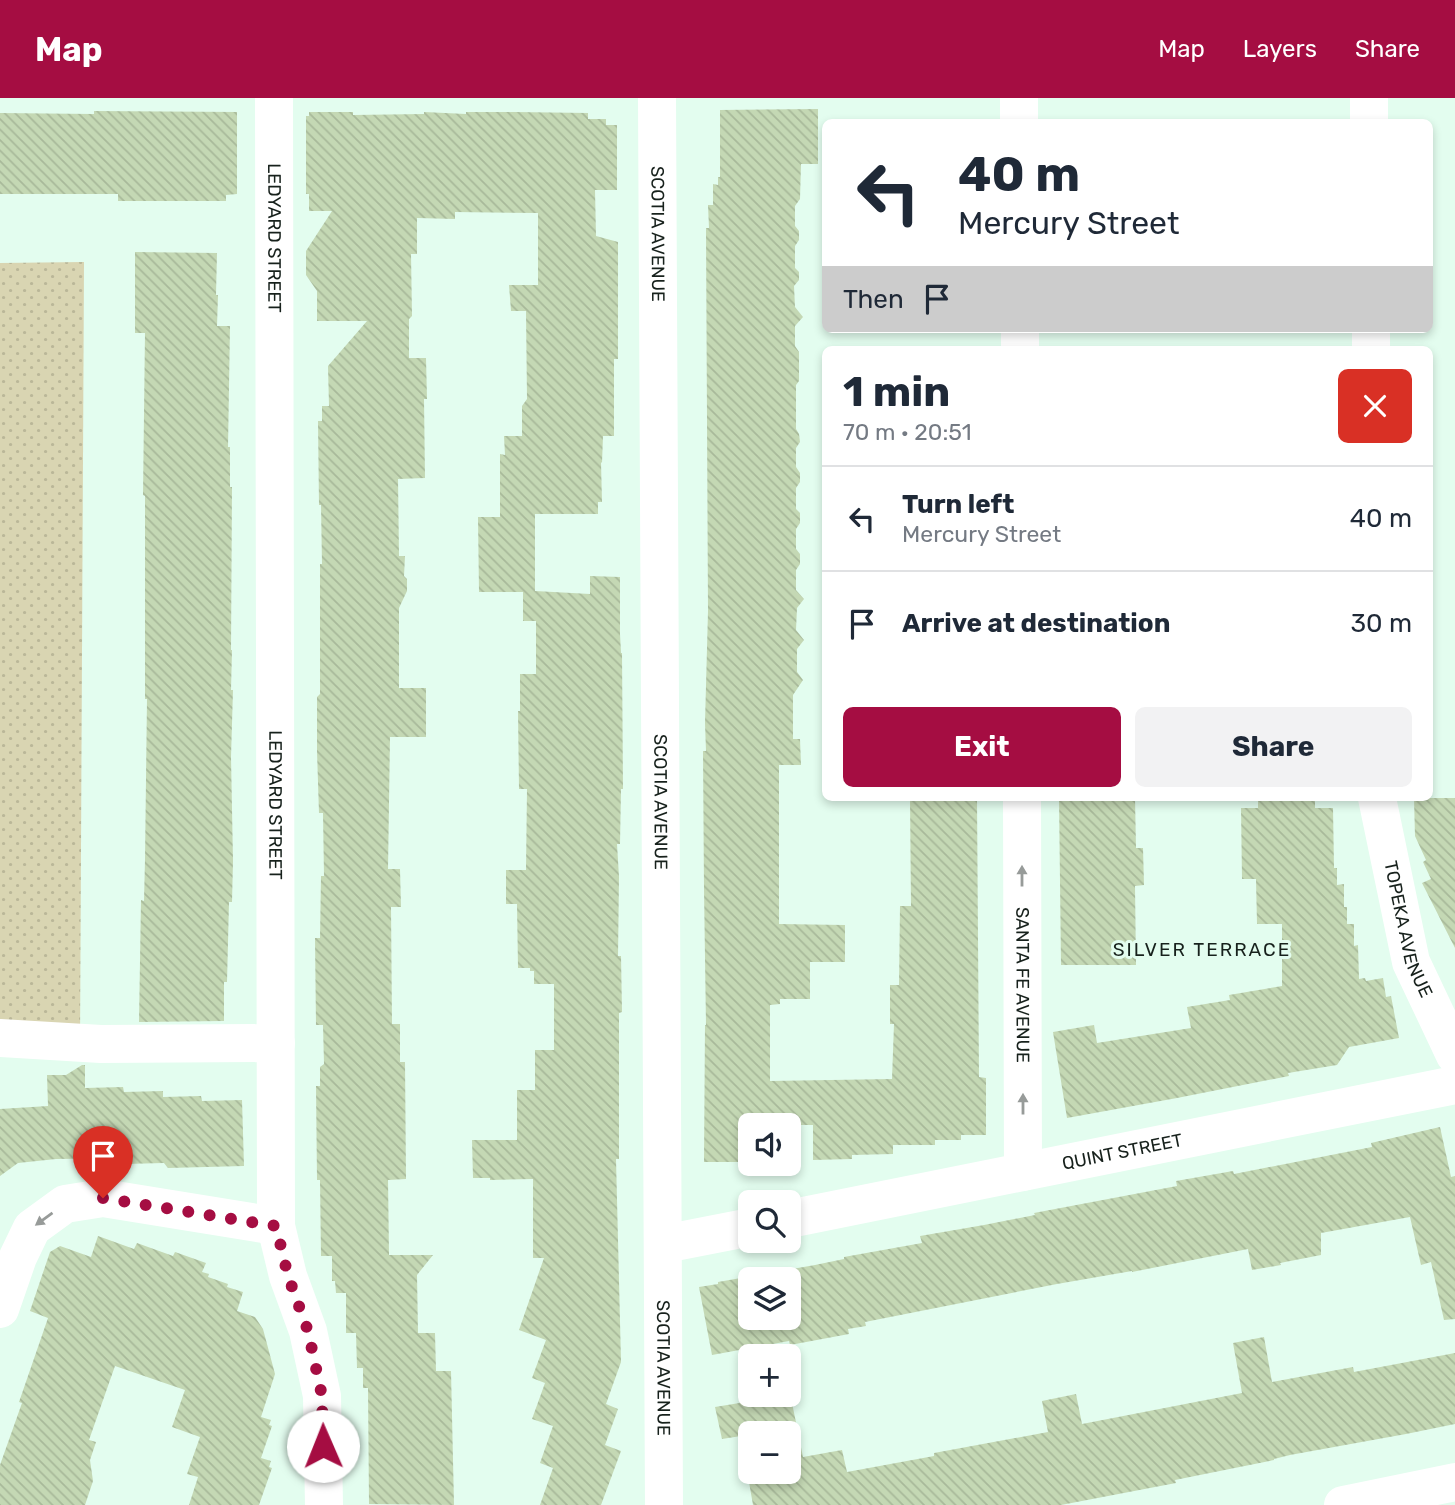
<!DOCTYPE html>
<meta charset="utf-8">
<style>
body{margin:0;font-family:Rubik,sans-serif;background:#f2f2f3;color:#1f2937;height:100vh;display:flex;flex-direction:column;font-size:26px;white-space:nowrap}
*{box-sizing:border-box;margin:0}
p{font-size:23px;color:#747a83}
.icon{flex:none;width:38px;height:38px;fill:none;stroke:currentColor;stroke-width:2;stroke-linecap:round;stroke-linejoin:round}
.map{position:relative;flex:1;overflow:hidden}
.drawer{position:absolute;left:822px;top:248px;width:611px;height:455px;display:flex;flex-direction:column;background:#fff;border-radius:10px;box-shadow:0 4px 10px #0003}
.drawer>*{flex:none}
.guide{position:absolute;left:822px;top:21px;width:611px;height:214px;border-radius:10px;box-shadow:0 4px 10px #0003;background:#fff;color:#1f2937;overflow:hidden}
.controls{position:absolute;left:738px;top:1015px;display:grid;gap:14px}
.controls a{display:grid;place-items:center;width:63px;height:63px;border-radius:10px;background:#fff;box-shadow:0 4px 10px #0003;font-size:35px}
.pin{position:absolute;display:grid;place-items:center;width:60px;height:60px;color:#fff;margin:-72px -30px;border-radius:50% 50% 50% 0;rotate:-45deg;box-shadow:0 0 7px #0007}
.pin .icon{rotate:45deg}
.me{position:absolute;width:77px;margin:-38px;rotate:359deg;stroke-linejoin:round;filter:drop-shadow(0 0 5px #0008)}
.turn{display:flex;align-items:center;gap:24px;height:147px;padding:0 21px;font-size:32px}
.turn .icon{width:91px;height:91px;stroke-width:2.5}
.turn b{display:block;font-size:49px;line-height:60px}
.then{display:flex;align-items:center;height:66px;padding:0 21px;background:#0003;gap:14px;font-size:26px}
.round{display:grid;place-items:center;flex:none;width:74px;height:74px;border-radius:10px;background:#f2f2f3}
.summary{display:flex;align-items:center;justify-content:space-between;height:119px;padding:0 21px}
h1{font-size:42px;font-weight:700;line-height:52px}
.cta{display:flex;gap:14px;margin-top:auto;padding:14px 21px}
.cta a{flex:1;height:80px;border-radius:10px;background:#a50d42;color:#fff;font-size:28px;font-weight:700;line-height:80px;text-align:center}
.cta a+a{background:#f2f2f3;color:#1f2937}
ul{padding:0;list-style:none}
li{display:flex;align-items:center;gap:21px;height:105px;padding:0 21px;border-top:2px solid #e0e1e3}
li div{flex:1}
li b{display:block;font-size:26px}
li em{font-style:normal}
header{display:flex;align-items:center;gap:42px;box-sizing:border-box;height:98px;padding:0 35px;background:#a50d42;color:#fff}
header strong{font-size:33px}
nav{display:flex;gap:38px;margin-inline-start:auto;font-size:24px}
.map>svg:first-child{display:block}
.park{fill:url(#park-dots)}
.building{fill:url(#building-back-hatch);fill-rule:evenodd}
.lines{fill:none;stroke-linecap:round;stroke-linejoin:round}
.minor{stroke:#fff;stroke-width:38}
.oneway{fill:#979b99}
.route{stroke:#a50d42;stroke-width:12;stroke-dasharray:0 21.6}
.labels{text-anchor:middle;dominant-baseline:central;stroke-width:6;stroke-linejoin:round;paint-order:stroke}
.street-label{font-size:18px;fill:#17211c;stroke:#e3fdef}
.neighbourhood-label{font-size:19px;letter-spacing:2px;fill:#17211c;stroke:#e3fdef}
</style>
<header>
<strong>Map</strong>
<nav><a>Map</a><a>Layers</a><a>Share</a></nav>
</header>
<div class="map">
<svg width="1455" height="1407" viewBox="0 0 1455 1407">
<defs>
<pattern id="park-dots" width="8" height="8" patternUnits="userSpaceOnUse" patternTransform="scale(1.75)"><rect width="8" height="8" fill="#d9d5b2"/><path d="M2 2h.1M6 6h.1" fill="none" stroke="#bab798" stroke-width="1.8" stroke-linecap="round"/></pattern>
<pattern id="building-back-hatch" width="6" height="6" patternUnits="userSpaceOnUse" patternTransform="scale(1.75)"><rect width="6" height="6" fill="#c4d8b4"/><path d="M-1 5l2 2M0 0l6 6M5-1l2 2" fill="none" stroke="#a8b99a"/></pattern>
</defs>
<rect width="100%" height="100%" fill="#e3fdef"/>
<!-- park -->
<path class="park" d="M84,164L80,948L0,944V165Z"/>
<!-- building -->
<path class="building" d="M818,11V66H801L800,101L795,108V128L799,133V142L795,148V170L799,174V182L794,188L795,209L803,219L795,228V248L799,254V283L796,287V331L799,336L800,344L796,350V369L800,375V384L796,390V411L800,415V425L796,431V451L800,456V466L796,472V492L804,501L797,510L796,532L804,542L797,551V574L803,582L793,597V641H800L801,667H779V826L845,827V864H810V901H780V906L770,907V983L892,981L894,926H890V887H899L900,808H911L910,700H974V702L977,701L979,979L986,980V1037H961V1042H935V1047H893V1056L852,1057V1061L813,1062V1027H751V1064H704L705,927H706L704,791L703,653H706L705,625L708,513L706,130H709L708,107H713V86L718,87V79H720V12Z
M94,13L237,14V96L226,97V103H118V96H0V15L94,16Z
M309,14H353V17L424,16V14L466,16V14H515L588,15V21H606V27H617V92H595L596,138L618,144V261H614V338H603L602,365L601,364L602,404H598V416H535V493L590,496V478L620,479V536L621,555H622L623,691H621L620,746H617L619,779L618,858H621L622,914L619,915V1061H616L621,1264L606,1306L618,1311L605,1347L621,1353L601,1407H540L553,1370L540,1365L553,1328L532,1321L545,1285L532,1280L546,1242L519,1232L544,1160H533V1081L490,1082V1080H473L472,1042H517V992H535V952H554V886H534V873H530V870H518L517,806H506V772H526L527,691H519L518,613H520V576H536V523H523V494H479L478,419H500V356L505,357L504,338H522V308L527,301L526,213H511L509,187H538V115L455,114V121L417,120V156H411L412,218L409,221V260H426L427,301H424L425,380L398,381L399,458H405L404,478L407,481V493L399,510V590H426V639H390L388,771H400L401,809H391L392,926H400V964H405L406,1081L388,1082L389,1157H433L417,1177L418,1235H435L436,1273H451L454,1407L369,1406L368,1290H363V1270H357L356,1235H346V1195H336L335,1183H332V1158H321L320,1082H317L316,988H320V969L324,966L323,927H316L315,840H320L321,778H324L323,715H319L317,653V599L320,596V466H322L321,407H319L318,323H322V308H329L328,268L367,223H317V193L306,177V153L332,113H309V96H306V18H309Z
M135,154L217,155L216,197H218L217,228H230L228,349H230V389H232L231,552H232L231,592H233L231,659L233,763L232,804H229L227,884H224V923L139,924L141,802L144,803L145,762L147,601H145V398L143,397L145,235H135Z
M1059,700H1135L1136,750H1143L1144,787L1135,788L1136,867H1061Z
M1258,700H1315V710H1333L1334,770H1337V787L1344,786V809H1347V826H1354V848L1358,847L1359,881L1365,880L1366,883L1383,880L1386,899L1391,898L1399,940L1349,949L1337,967L1288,975L1289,978L1177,1000L1067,1020L1053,934L1094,927L1097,945L1191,930L1187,909L1230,902L1229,897L1282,888V826H1257L1256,781H1242L1241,710H1258Z
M1414,700H1455V850L1422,785L1431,781L1423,764L1426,762L1415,738Z
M82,967H85V990L123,989L124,994L163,993V999L201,998L202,1003L242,1002L244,1068L168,1070L164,1065L125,1066V1060L56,1061L18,1065L0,1078V1011L48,1008L47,977H66Z
M1440,1029L1451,1079L1455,1078V1221L1444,1222L1431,1164L1421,1167L1410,1119L1321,1135V1157L1280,1165L1281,1167L1252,1172L1248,1151L1132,1174V1173L1057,1186L865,1224L866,1228L848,1231L849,1236L790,1247L789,1243L712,1257L699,1189L718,1186V1184L815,1167L844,1161V1159L922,1145L920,1138L984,1127L1035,1117L1034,1115L1177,1088L1176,1083L1233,1073L1234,1076L1372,1049L1371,1045ZM751,1181H789V1220H751Z
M98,1138L134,1151L137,1145L173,1158L175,1154L206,1165L202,1174L209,1176L208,1179L228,1186L227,1189L243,1194L237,1213L255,1219L263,1231L275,1276L261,1319L271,1322L269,1327L272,1328L261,1360L271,1363L269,1369L272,1370L259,1407H189L198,1379L187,1376L200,1339L172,1329L185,1292L115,1268L89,1342L96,1344L90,1362L93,1383L85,1407H0V1367L22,1305L19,1304L48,1220L30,1213L50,1154L60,1148L91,1159Z
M1264,1239L1272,1284L1353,1269L1354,1274L1455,1255V1326L1406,1336L1290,1357L1274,1361V1362L1175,1382L1176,1385L1061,1407H753L741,1338L722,1341L715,1309L789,1297L790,1295L803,1359L842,1352L847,1374L934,1358V1355L1048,1334L1042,1303L1076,1296L1082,1326L1242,1295L1233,1245ZM751,1335H789V1374H751Z"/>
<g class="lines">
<!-- minor -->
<g class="minor">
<path id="s1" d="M274,0L276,1128L288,1178L308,1233L322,1298L324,1407"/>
<path id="s2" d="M657,0L664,1407"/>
<path d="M1019,0V24"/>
<path d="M1369,0V24"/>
<path d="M1020,231V252"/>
<path d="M1371,231V252"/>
<path id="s3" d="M1022,700L1023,1074"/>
<path id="s4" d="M1377,700L1411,864L1455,957"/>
<path d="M0,940L101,946L276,945"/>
<path id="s5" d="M789,1121L1455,987"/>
<path d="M664,1146L751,1129"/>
<path d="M0,1211L18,1159L32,1130L65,1106L103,1100L276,1128"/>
<path d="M1343,1407L1455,1384"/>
</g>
</g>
<!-- one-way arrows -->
<defs><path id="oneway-solid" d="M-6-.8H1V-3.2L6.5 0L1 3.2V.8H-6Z" transform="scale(1.75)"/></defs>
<g class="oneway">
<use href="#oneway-solid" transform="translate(1022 778) rotate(-90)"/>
<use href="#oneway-solid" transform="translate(1023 1006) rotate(-90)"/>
<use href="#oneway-solid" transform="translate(44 1121) rotate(144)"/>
</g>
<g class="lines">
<!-- route -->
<path class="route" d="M103,1100L276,1128L288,1178L308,1233L322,1298L323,1348"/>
</g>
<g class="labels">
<!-- street labels -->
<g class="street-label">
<text stroke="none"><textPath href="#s2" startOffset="136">SCOTIA AVENUE</textPath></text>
<text stroke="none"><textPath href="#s1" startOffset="140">LEDYARD STREET</textPath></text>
<text stroke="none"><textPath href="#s2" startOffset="704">SCOTIA AVENUE</textPath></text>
<text stroke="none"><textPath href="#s1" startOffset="707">LEDYARD STREET</textPath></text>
<text stroke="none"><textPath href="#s4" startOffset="135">TOPEKA AVENUE</textPath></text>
<text stroke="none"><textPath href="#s3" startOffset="187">SANTA FE AVENUE</textPath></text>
<text stroke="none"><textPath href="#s5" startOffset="340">QUINT STREET</textPath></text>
<text stroke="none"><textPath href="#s2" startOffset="1270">SCOTIA AVENUE</textPath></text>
</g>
<!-- neighbourhood labels -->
<g class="neighbourhood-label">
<text x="1202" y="851">SILVER TERRACE</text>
</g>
</g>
</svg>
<div class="controls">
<a><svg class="icon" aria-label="sound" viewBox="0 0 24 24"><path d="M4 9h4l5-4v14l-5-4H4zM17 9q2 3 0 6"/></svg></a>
<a><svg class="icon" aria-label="search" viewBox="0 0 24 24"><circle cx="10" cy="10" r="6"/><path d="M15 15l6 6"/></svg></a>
<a><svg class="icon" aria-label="layers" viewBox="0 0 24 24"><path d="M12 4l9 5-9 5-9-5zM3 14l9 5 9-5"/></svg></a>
<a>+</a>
<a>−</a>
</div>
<div class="pin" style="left:103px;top:1100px;background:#d93025"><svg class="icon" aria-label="arrive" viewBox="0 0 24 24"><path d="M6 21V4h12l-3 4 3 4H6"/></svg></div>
<svg class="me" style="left:323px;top:1348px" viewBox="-20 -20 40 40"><circle r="19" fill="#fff"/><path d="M0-13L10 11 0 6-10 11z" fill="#a50d42"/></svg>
<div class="guide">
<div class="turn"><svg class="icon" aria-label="left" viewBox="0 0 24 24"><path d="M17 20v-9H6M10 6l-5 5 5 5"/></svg><div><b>40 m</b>Mercury Street</div></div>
<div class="then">Then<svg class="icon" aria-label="arrive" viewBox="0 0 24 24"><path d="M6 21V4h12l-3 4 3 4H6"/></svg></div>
</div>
<section class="drawer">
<div class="summary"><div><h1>1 min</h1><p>70 m · 20:51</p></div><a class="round" style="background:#d93025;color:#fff"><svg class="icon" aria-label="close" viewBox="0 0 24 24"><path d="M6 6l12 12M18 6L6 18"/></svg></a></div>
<ul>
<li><svg class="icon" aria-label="left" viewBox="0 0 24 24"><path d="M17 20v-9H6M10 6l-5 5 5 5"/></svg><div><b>Turn left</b><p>Mercury Street</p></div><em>40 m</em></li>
<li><svg class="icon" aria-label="arrive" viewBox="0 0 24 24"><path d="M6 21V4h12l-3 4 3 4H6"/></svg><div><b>Arrive at destination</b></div><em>30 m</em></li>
</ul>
<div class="cta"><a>Exit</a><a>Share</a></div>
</section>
</div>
